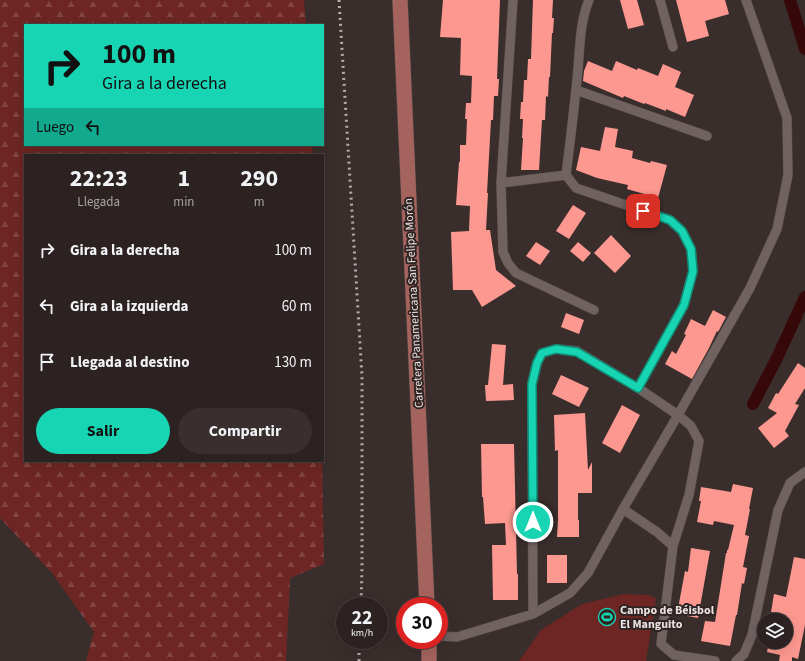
<!DOCTYPE html>
<html lang="es">
<meta charset="utf-8">
<style>
body{margin:0;font-family:"Source Sans 3",sans-serif;background:#382f2e;color:#f1f3f6;height:100vh;display:flex;flex-direction:column;font-size:15px;white-space:nowrap}
*{box-sizing:border-box;margin:0}
p{font-size:13px;color:#a6a4a5}
.icon{flex:none;width:22px;height:22px;fill:none;stroke:currentColor;stroke-width:2;stroke-linecap:round;stroke-linejoin:round}
.map{position:relative;flex:1;overflow:hidden}
.panel{position:absolute;left:24px;top:154px;width:300px;height:308px;display:flex;flex-direction:column;background:#2c2221;border-radius:0px;box-shadow:0 4px 16px #0002,0 0 0 1px #483f3f}
.panel>*{flex:none}
.top-card{position:absolute;left:24px;top:24px;width:300px;height:122px;border-radius:0px;box-shadow:0 4px 16px #0002,0 0 0 1px #483f3f;background:#17d5b3;color:#111;overflow:hidden}
.tools{position:absolute;left:757px;top:613px;display:grid;gap:8px}
.tools a{display:grid;place-items:center;width:36px;height:36px;border-radius:50%;background:#2c2221;box-shadow:0 4px 16px #0002,0 0 0 1px #483f3f;font-size:20px}
.speed{position:absolute;left:336px;top:597px;display:flex;gap:8px;font-size:20px;font-weight:700;text-align:center}
.speed>*{display:grid;place-content:center;width:52px;height:52px;border-radius:50%;background:#2c2221;box-shadow:0 4px 16px #0002,0 0 0 1px #483f3f;line-height:1}
.speed small{font-size:10px;font-weight:400}
.speed .limit{border:6px solid #d22;background:#fff;color:#111}
.pin{position:absolute;display:grid;place-items:center;width:34px;height:34px;color:#fff;margin:-17px;border-radius:8px;box-shadow:0 2px 6px #0006}
.me{position:absolute;width:44px;margin:-22px;rotate:0deg;stroke-linejoin:round;filter:drop-shadow(0 0 3px #0008)}
.turn{display:flex;align-items:center;gap:14px;height:84px;padding:0 12px;font-size:18px}
.turn .icon{width:52px;height:52px;stroke-width:2.5}
.turn b{display:block;font-size:28px;line-height:34px}
.then{display:flex;align-items:center;height:38px;padding:0 12px;background:#0003;gap:8px;font-size:15px}
.eta{display:flex;justify-content:space-evenly;align-items:center;height:68px;text-align:center}
.eta b{font-size:24px;font-weight:700;line-height:28px}
.cta{display:flex;gap:8px;margin-top:auto;padding:8px 12px}
.cta a{flex:1;height:46px;border-radius:24px;background:#17d5b3;color:#111;font-size:16px;font-weight:700;line-height:46px;text-align:center}
.cta a+a{background:#382f2e;color:#f1f3f6}
ul{padding:0;list-style:none}
li{display:flex;align-items:center;gap:12px;height:56px;padding:0 12px}
li div{flex:1}
li b{display:block;font-size:15px}
li em{font-style:normal}
.map>svg:first-child{display:block}
.forest{fill:url(#forest-firs)}
.pitch{fill:#6d2623}
.lines{fill:none;stroke-linecap:round;stroke-linejoin:round}
.canal{stroke:#370808;stroke-width:12}
.building{fill:#fd9890}
.street-casing{stroke:#554b4a;stroke-width:10}
.primary-casing{stroke:#554b4a;stroke-width:16}
.street{stroke:#706261;stroke-width:9}
.primary{stroke:#a5635e;stroke-width:15}
.rail{stroke:#b6acab;stroke-width:3;stroke-dasharray:2 4;stroke-linecap:butt}
.route-casing{stroke:#0f8a74;stroke-width:10}
.route{stroke:#17d5b3;stroke-width:7}
.labels{text-anchor:middle;dominant-baseline:central;stroke-width:4;stroke-linejoin:round;paint-order:stroke}
.street-label{font-size:12px;fill:#eae2e1;stroke:#302423}
.poi-label{font-size:12px;font-weight:bold;fill:#eae2e1;stroke:#302423;text-anchor:start}
</style>
<div class="map">
<svg width="805" height="661" viewBox="0 0 805 661">
<defs>
<pattern id="forest-firs" width="22" height="20" patternUnits="userSpaceOnUse"><rect width="22" height="20" fill="#6d2623"/><path d="M5 1l3.5 6h-7zM16 11l3.5 6h-7z" fill="#824543"/></pattern>
</defs>
<rect width="100%" height="100%" fill="#3a2e2c"/>
<!-- forest -->
<path class="forest" d="M0,0H304L306,25H25V145H312L313,155H25V461H322L324,564L290,578L286,661H86L94,632L52,573L0,518Z"/>
<!-- pitch -->
<path class="pitch" d="M624,594L648,595L656,598L646,661H519L541,630L582,604Z"/>
<g class="lines">
<!-- canal -->
<path class="canal" d="M790,0L805,49
M753,404L777,358L805,297"/>
</g>
<!-- building -->
<path class="building" d="M443,0H500L497,79H499L498,96H494L493,120H491L487,193H488L486,230H490L496,270L516,286L482,307L472,290H453L451,232L469,231L470,206L456,205L459,162H460V145H466L467,119H465L466,103H471L472,76L460,75L461,38L440,37Z
M533,0H553L552,18H554L553,33H552L550,77H549L548,97L546,96L545,120H542L539,170H521L523,138H522L523,119H520L521,102H523L524,80H527L528,59H531Z
M620,0H637L644,25L628,29Z
M676,0H725L729,14L705,21L709,36L687,42Z
M588,61L612,71L616,61L637,70L638,68L658,76L663,64L681,72L675,87L694,95L685,117L666,109V111L645,103L644,104L624,96L623,98L583,81L584,71Z
M605,127L618,129L615,147L633,151L632,158L650,163L651,161L667,165L658,198L627,189L628,185L597,178L576,170L581,147L600,151Z
M573,205L586,213L569,239L556,231Z
M611,235L631,256L615,273L594,253Z
M536,242L550,251L540,265L526,256Z
M578,242L591,253L583,262L570,251Z
M713,310L726,317L718,332L717,331L709,348L692,379L665,364L672,351L676,354L686,335L684,334L691,319L705,326Z
M566,313L584,320L579,334L561,327Z
M492,344L506,345L503,385L513,384L514,400L486,401L485,385H488Z
M798,363L805,368V388L795,404L799,405L785,431L789,436L774,448L758,428L777,413L768,408L776,393L778,394Z
M561,375L589,388L579,407L552,394Z
M622,405L640,415L620,453L602,443Z
M585,413L588,470L592,462V493H578V520H579V537H557L558,520V450L555,451L554,415Z
M481,444H514L517,574H518V600H493L492,545H506L505,523L485,524L483,497H482Z
M733,484L753,488L749,509H750L745,535L749,536L743,567L747,568L744,584L742,583L737,615H736L730,646L701,641L705,621L715,622L726,553H727V550H728L734,525L714,521L713,525L697,522L701,501H699L701,487L731,492Z
M691,548L710,551L698,618L677,614L685,571L688,572Z
M547,555H567V583H547Z
M794,557L805,559V625L798,659L792,657V661H779L780,655L767,652L769,642H786V615L771,612L774,594L786,597Z"/>
<g class="lines">
<!-- street casing -->
<g class="street-casing">
<path id="street" d="M513,0L501,183L503,252L508,263L516,273L594,310
M660,0L673,47
M576,90L707,136
M566,175C570,143 574,111 577,79C580,53 579,24 589,0
M501,183L566,175L576,188L670,220L682,231L691,249L693,271L684,305L638,388
M623,509L657,532L673,546L661,644L674,655L715,661
M533,614L532,384L537,363L542,353L556,349L577,351L638,388L678,415L691,426L699,441L689,495L673,546
M439,636L457,637L533,614L570,593L588,573L623,509L678,415L750,288L777,229L788,175L787,118L746,0
M736,661L744,654L752,635L778,510L790,483L805,472"/>
</g>
<!-- primary casing -->
<g class="primary-casing">
<path id="primary" d="M400,0L427,606
M429,640V661"/>
</g>
<!-- street -->
<use href="#street" class="street"/>
<!-- primary -->
<use href="#primary" class="primary"/>
<!-- rail -->
<path class="rail" d="M339,0L362,376V569L361,606
M359,661V640"/>
</g>
<g class="lines">
<!-- route casing -->
<g class="route-casing">
<path id="route" d="M533,522L532,384L537,363L542,353L556,349L577,352L638,388L684,305L693,271L691,249L682,231L670,220L643,211"/>
</g>
<!-- route -->
<use href="#route" class="route"/>
</g>
<!-- icons -->
<defs>
<g id="stadium-ring" transform="scale(0.9)"><circle r="9.5" fill="#302423" stroke="#17d5b3" stroke-width="1.5"/><path d="M0-5a6.5 5 0 1 0 0 10a6.5 5 0 1 0 0-10ZM-3.5-1.8h7v3.6h-7Z" fill="#17d5b3"/></g>
</defs>
<g fill-rule="evenodd">
<use href="#stadium-ring" x="607" y="617"/>
</g>
<g class="labels">
<!-- street labels -->
<g class="street-label">
<text transform="translate(414 303) rotate(-93)">Carretera Panamericana San Felipe Morón</text>
</g>
<!-- poi labels -->
<g class="poi-label">
<text x="620" y="610">Campo de Béisbol<tspan x="620" dy="14">El Manguito</tspan></text>
</g>
</g>
</svg>
<div class="tools">
<a><svg class="icon" aria-label="layers" viewBox="0 0 24 24"><path d="M12 4l9 5-9 5-9-5zM3 14l9 5 9-5"/></svg></a>
</div>
<div class="speed"><div>22<small>km/h</small></div><div class="limit">30</div></div>
<div class="pin" style="left:643px;top:211px;background:#d93025"><svg class="icon" aria-label="arrive" viewBox="0 0 24 24"><path d="M6 21V4h12l-3 4 3 4H6"/></svg></div>
<svg class="me" style="left:533px;top:522px" viewBox="-20 -20 40 40"><circle r="17" fill="#17d5b3" stroke="#fff" stroke-width="3"/><path d="M0-11L8 9 0 5-8 9z" fill="#fff"/></svg>
<div class="top-card">
<div class="turn"><svg class="icon" aria-label="right" viewBox="0 0 24 24"><path d="M7 20v-9h11M14 6l5 5-5 5"/></svg><div><b>100 m</b>Gira a la derecha</div></div>
<div class="then">Luego<svg class="icon" aria-label="left" viewBox="0 0 24 24"><path d="M17 20v-9H6M10 6l-5 5 5 5"/></svg></div>
</div>
<section class="panel">
<div class="eta">
<div><b>22:23</b><p>Llegada</p></div>
<div><b>1</b><p>min</p></div>
<div><b>290</b><p>m</p></div>
</div>
<ul>
<li><svg class="icon" aria-label="right" viewBox="0 0 24 24"><path d="M7 20v-9h11M14 6l5 5-5 5"/></svg><div><b>Gira a la derecha</b></div><em>100 m</em></li>
<li><svg class="icon" aria-label="left" viewBox="0 0 24 24"><path d="M17 20v-9H6M10 6l-5 5 5 5"/></svg><div><b>Gira a la izquierda</b></div><em>60 m</em></li>
<li><svg class="icon" aria-label="arrive" viewBox="0 0 24 24"><path d="M6 21V4h12l-3 4 3 4H6"/></svg><div><b>Llegada al destino</b></div><em>130 m</em></li>
</ul>
<div class="cta"><a>Salir</a><a>Compartir</a></div>
</section>
</div>
